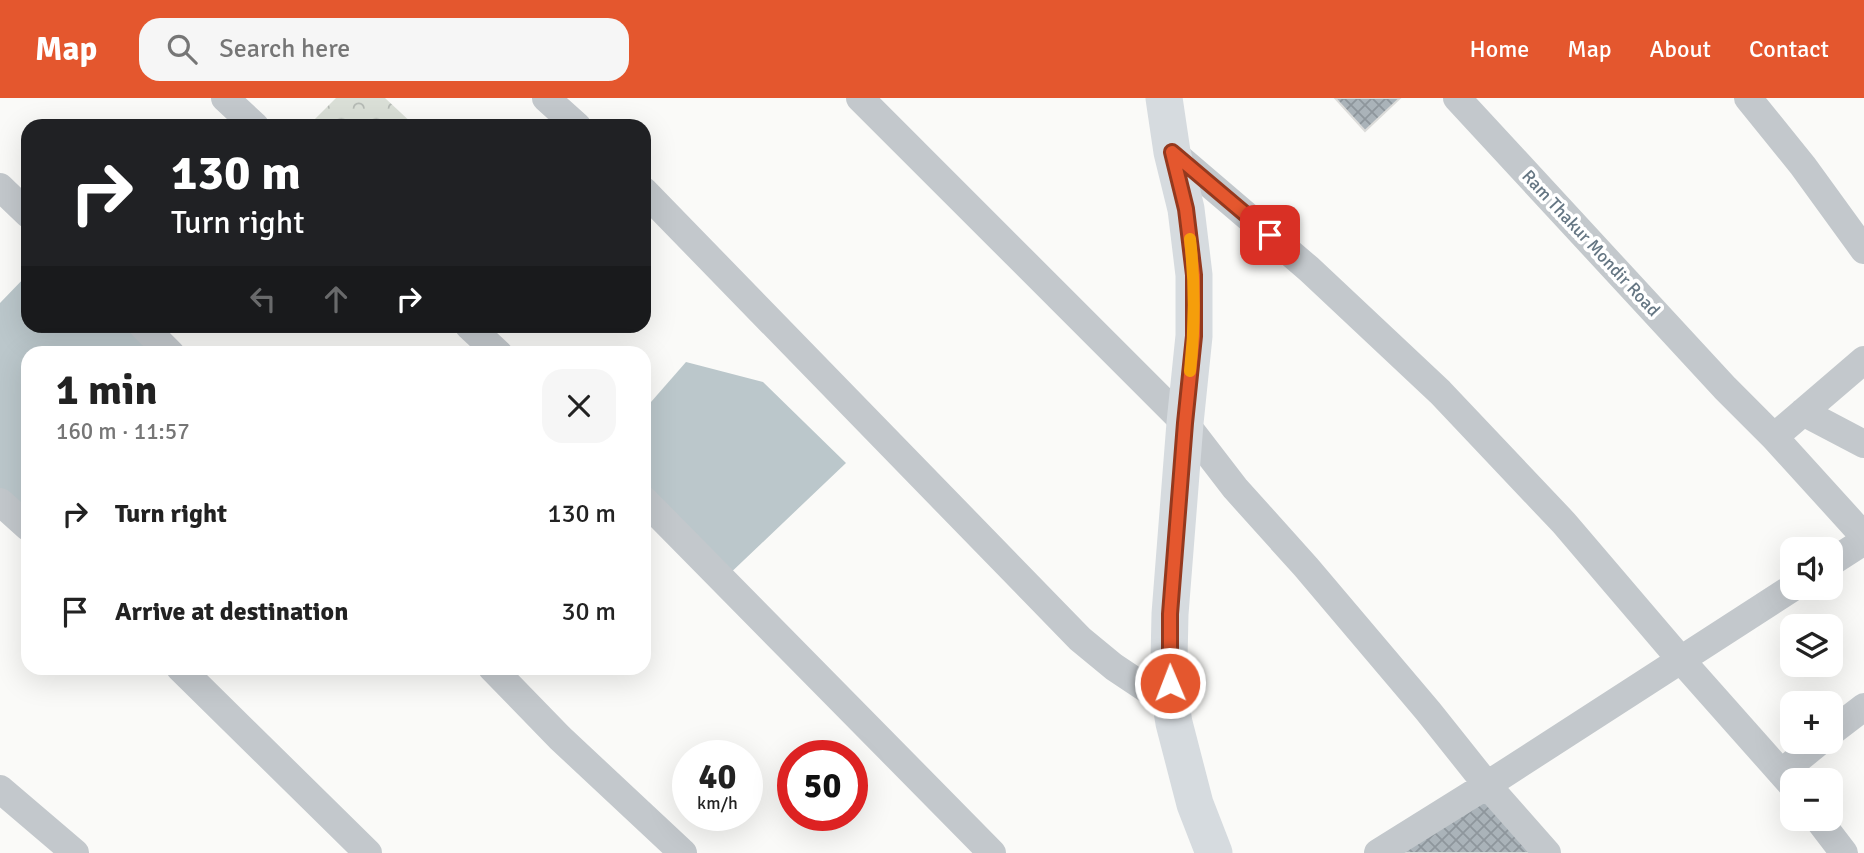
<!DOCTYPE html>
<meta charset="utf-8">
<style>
body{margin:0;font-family:Signika,sans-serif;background:#f6f6f6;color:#222;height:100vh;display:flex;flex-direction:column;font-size:26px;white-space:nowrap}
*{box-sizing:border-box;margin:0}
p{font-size:23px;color:#767676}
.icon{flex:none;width:38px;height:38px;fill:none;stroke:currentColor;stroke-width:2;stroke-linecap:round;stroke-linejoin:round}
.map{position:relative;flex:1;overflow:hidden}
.sheet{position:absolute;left:21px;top:248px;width:630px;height:329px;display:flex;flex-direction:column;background:#fff;border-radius:21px;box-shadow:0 7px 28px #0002}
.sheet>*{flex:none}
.banner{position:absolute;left:21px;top:21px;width:630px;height:214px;border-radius:21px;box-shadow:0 7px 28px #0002;background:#202124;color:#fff;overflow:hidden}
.tools{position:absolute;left:1780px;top:439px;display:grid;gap:14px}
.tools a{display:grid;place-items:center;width:63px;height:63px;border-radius:14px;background:#fff;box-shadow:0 7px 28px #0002;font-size:35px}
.speed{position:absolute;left:672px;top:642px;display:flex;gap:14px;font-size:35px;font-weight:700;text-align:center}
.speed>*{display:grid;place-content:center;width:91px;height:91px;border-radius:50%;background:#fff;box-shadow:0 7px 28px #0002;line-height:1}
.speed small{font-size:18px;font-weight:400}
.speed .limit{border:10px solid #d22;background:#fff;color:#111}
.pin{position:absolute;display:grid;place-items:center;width:60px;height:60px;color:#fff;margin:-30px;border-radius:14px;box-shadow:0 4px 10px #0006}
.me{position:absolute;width:77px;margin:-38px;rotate:359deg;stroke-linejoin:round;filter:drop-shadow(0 0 5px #0008)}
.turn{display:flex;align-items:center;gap:24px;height:147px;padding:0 35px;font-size:32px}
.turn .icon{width:91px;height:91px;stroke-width:2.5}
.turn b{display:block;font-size:49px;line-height:60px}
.lanes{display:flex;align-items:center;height:66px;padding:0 35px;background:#0003;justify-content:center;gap:35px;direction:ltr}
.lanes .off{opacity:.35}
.round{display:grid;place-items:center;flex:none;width:74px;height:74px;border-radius:21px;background:#f6f6f6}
.headline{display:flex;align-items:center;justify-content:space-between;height:119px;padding:0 35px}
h1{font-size:42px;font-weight:800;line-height:52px}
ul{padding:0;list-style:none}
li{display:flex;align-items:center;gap:21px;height:98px;padding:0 35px}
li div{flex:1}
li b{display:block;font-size:26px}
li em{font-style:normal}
header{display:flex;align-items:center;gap:42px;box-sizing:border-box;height:98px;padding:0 35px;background:#e4572e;color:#fff}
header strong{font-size:33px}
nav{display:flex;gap:38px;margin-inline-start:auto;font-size:24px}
.search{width:490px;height:63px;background:#f6f6f6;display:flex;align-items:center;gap:18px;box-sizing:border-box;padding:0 24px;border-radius:21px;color:#767676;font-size:26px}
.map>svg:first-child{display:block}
.forest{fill:url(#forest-crowns)}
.water{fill:#bbc7cb}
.building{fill:url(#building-cross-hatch);stroke:#dcdcda;stroke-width:2}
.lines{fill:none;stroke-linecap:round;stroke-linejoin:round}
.minor{stroke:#c3c8cc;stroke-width:28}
.major{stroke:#d6dbdf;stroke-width:37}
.route-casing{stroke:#94391e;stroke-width:18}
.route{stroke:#e4572e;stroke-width:12}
.slow{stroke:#f59e0b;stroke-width:12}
.labels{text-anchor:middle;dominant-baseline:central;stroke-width:7;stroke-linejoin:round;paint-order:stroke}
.street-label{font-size:18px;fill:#657683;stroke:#fff}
</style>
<header>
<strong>Map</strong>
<div class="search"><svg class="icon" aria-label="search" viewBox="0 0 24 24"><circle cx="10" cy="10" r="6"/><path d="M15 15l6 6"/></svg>Search here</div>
<nav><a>Home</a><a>Map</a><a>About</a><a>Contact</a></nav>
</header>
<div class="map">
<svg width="1864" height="755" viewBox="0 0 1864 755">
<defs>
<pattern id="forest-crowns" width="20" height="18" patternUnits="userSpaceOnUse" patternTransform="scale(1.75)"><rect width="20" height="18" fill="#dadfd7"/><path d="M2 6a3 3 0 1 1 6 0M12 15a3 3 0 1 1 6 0" fill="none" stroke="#b4b9b4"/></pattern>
<pattern id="building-cross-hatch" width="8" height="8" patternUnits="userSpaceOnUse" patternTransform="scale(1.75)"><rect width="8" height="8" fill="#aab3b9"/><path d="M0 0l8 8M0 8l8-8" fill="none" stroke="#8e969c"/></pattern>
</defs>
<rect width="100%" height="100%" fill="#fafaf8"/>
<!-- forest -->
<path class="forest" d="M336,0H385L415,28H308Z"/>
<!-- water -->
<path class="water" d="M28,176V228H143L171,255L28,256V402L14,416L0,404V205Z
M686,264L763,284L846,365L723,482L644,402V298L651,304Z"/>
<!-- building -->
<path class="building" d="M1335,0H1400L1365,33Z
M1487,687L1547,755H1378Z"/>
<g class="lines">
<!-- minor -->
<path class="minor" d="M225,0L255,28
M546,0L577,28
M860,0L1185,325L1235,390L1306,469L1428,613L1487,687L1547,755
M1457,0L1725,290L1774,339L1864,438
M1748,0L1803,68L1864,152
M1172,54L1309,171L1440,294L1564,425L1681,562L1792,687
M0,89L28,116
M644,93L1080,541L1114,569L1171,607
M143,228L171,256
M469,228L499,256
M1803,314L1864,346
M1774,339L1864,262
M644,402L992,755
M0,404L28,429
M1830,465L1864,443
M180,570L368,755
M492,570L560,640L683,755
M1830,635L1864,609
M1782,674L1819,644
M0,691L75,755
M1818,721L1844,755
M1378,755L1487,687L1792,490"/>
<!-- major -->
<path class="major" d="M1164,0L1172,54L1186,111L1194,177V238L1185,325L1170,516L1169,562L1171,607L1174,625L1195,706L1214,755"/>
</g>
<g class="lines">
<!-- route casing -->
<g class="route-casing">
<path id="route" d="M1170,585V516L1185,325L1194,238V177L1186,111L1172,54L1270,137"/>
</g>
<!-- route -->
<use href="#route" class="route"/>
<!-- slow -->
<path class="slow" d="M1190,141C1195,185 1195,229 1190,273"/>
</g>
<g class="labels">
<!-- street labels -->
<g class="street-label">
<text transform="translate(1591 145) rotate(47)">Ram Thakur Mondir Road</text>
</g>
</g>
</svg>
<div class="tools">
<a><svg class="icon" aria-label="sound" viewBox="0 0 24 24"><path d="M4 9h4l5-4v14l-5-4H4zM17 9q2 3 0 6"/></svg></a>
<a><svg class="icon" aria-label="layers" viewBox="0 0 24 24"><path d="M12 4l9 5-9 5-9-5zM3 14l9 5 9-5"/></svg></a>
<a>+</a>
<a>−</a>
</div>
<div class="speed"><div>40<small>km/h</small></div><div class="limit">50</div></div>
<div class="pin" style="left:1270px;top:137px;background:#d93025"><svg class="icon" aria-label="arrive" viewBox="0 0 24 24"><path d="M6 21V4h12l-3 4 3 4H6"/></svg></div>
<svg class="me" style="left:1170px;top:585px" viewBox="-20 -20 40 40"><circle r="17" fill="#e4572e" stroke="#fff" stroke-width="3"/><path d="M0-11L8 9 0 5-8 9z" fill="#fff"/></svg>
<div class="banner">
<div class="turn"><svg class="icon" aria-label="right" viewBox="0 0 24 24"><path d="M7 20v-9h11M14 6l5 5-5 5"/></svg><div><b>130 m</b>Turn right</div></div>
<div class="lanes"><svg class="icon off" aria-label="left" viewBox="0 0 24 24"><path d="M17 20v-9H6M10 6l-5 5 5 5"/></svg><svg class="icon off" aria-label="ahead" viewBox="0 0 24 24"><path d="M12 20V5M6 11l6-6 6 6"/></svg><svg class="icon" aria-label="right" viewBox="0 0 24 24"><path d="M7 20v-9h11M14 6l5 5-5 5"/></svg></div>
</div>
<section class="sheet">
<div class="headline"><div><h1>1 min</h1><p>160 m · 11:57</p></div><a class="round"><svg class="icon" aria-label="close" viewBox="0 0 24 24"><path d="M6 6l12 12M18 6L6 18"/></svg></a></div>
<ul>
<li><svg class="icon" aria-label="right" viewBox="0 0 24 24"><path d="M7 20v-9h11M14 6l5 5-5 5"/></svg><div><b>Turn right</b></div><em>130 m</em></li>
<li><svg class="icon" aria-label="arrive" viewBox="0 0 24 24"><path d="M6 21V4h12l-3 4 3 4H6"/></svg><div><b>Arrive at destination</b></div><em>30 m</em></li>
</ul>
</section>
</div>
